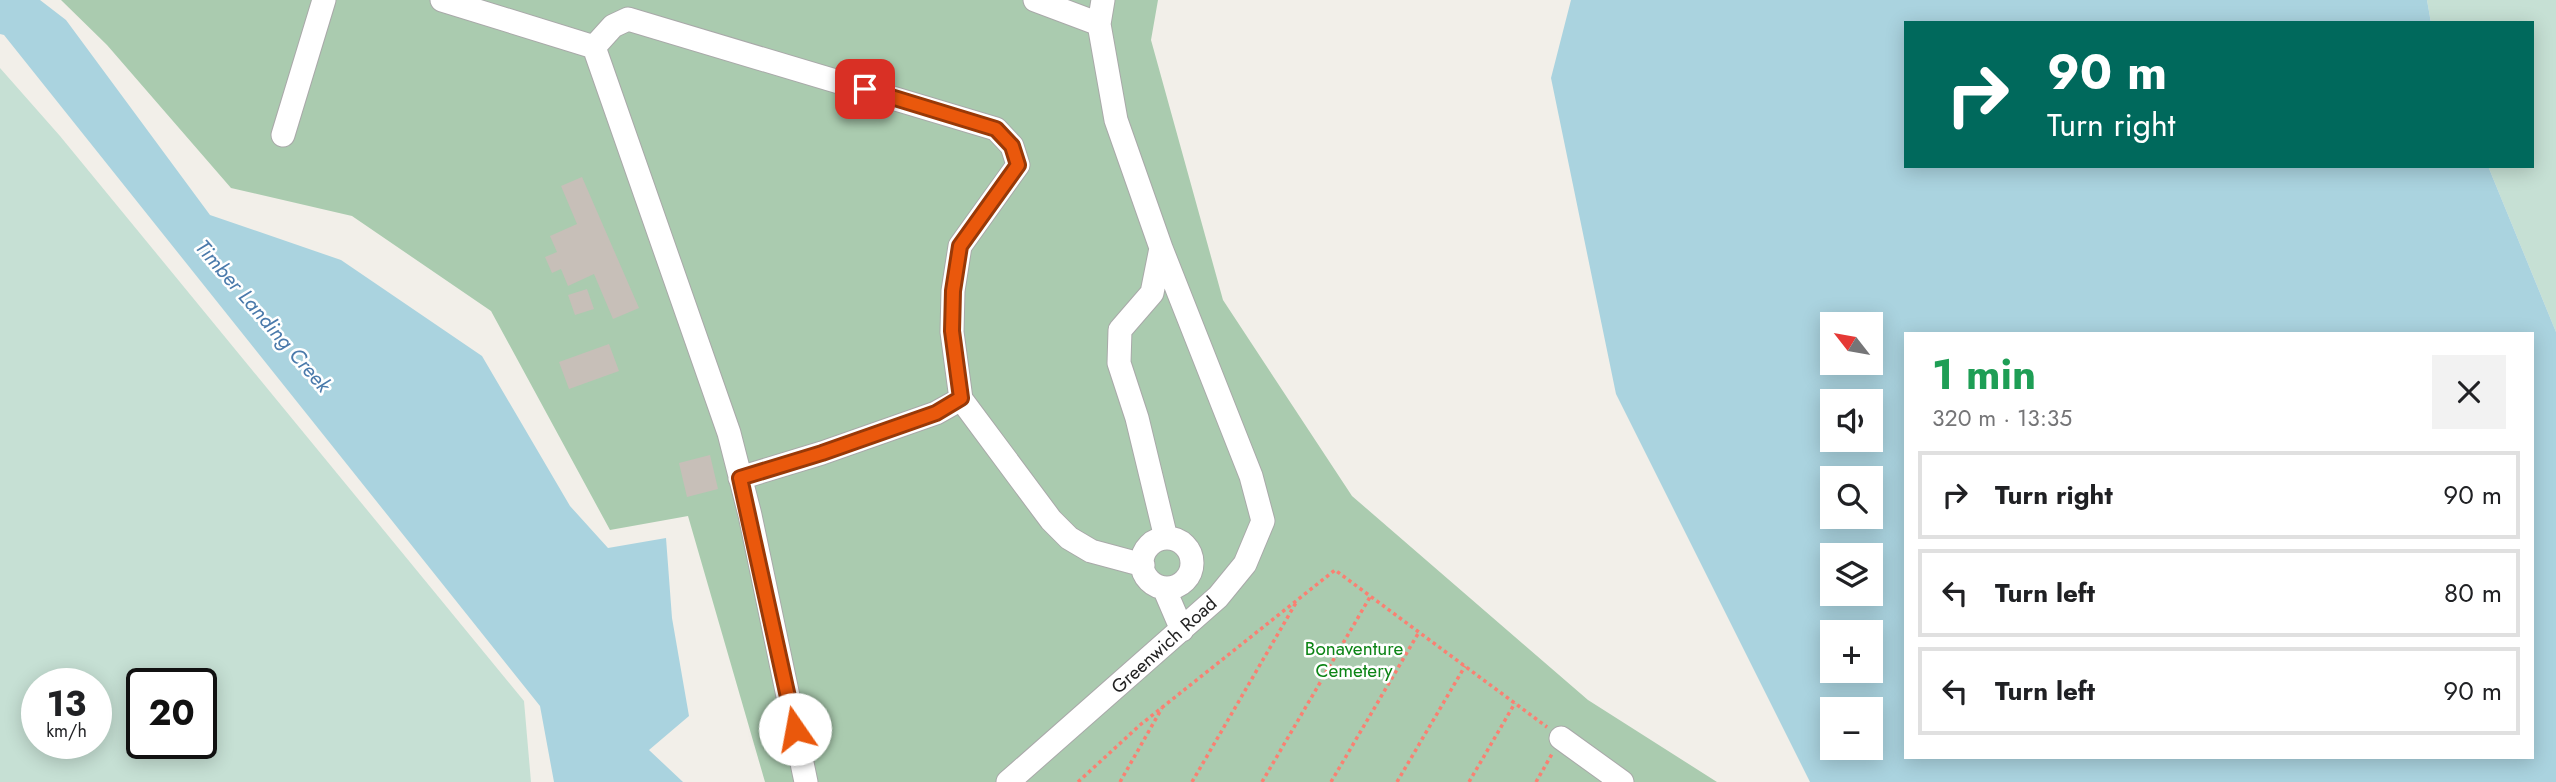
<!DOCTYPE html>
<meta charset="utf-8">
<style>
body{margin:0;font-family:Jost,sans-serif;background:#f2f2f2;color:#202124;height:100vh;display:flex;flex-direction:column;font-size:26px;white-space:nowrap}
*{box-sizing:border-box;margin:0}
p{font-size:23px;color:#757577}
.icon{flex:none;width:38px;height:38px;fill:none;stroke:currentColor;stroke-width:2;stroke-linecap:round;stroke-linejoin:round}
.map{position:relative;flex:1;overflow:hidden}
.details{position:absolute;left:1904px;top:332px;width:630px;height:427px;display:flex;flex-direction:column;background:#fff;border-radius:0px;box-shadow:0 4px 18px #0003}
.details>*{flex:none}
.top-card{position:absolute;left:1904px;top:21px;width:630px;height:147px;border-radius:0px;box-shadow:0 4px 18px #0003;background:#00695c;color:#fff;overflow:hidden}
.needle{width:46px;rotate:301deg}
.controls{position:absolute;left:1820px;top:312px;display:grid;gap:14px}
.controls a{display:grid;place-items:center;width:63px;height:63px;border-radius:0px;background:#fff;box-shadow:0 4px 18px #0003;font-size:35px}
.speed{position:absolute;left:21px;top:668px;display:flex;gap:14px;font-size:35px;font-weight:700;text-align:center}
.speed>*{display:grid;place-content:center;width:91px;height:91px;border-radius:50%;background:#fff;box-shadow:0 4px 18px #0003;line-height:1}
.speed small{font-size:18px;font-weight:400}
.speed .limit{border:4px solid #111;border-radius:10px;background:#fff;color:#111}
.pin{position:absolute;display:grid;place-items:center;width:60px;height:60px;color:#fff;margin:-30px;border-radius:14px;box-shadow:0 4px 10px #0006}
.me{position:absolute;width:77px;margin:-38px;rotate:348deg;stroke-linejoin:round;filter:drop-shadow(0 0 5px #0008)}
.turn{display:flex;align-items:center;gap:24px;height:147px;padding:0 28px;font-size:32px}
.turn .icon{width:91px;height:91px;stroke-width:2.5}
.turn b{display:block;font-size:49px;line-height:60px}
.round{display:grid;place-items:center;flex:none;width:74px;height:74px;border-radius:0px;background:#f2f2f2}
.overview{display:flex;align-items:center;justify-content:space-between;height:119px;padding:0 28px}
h1{font-size:42px;font-weight:700;line-height:52px;color:#1e9e55}
ul{padding:0;list-style:none}
li{display:flex;align-items:center;gap:21px;height:88px;margin:0 14px 10px;padding:0 14px;border:4px solid #e0e0e0;border-radius:0px}
li div{flex:1}
li b{display:block;font-size:26px}
li em{font-style:normal}
.map>svg:first-child{display:block}
.wetland{fill:#c6e0d4;fill-rule:evenodd}
.cemetery{fill:#aacbaf}
.water{fill:#aad3df;fill-rule:evenodd}
.building{fill:#c7bfb8}
.lines{fill:none;stroke-linecap:round;stroke-linejoin:round}
.minor-casing{stroke:#a9a9a9;stroke-width:25}
.path{stroke:#fa8072;stroke-width:3.5;stroke-dasharray:3.5 3.5;stroke-linecap:butt}
.minor{stroke:#fff;stroke-width:23}
.route-casing{stroke:#983908;stroke-width:18}
.route{stroke:#ea580c;stroke-width:12}
.labels{text-anchor:middle;dominant-baseline:central;stroke-width:5;stroke-linejoin:round;paint-order:stroke}
.street-label{font-size:19px;fill:#222;stroke:#fff}
.park-label{font-size:19px;fill:#0c8416;stroke:#fff}
.water-label{font-size:21px;font-style:italic;fill:#4a7aab;stroke:#fff}
</style>
<div class="map">
<svg width="2556" height="782" viewBox="0 0 2556 782">
<rect width="100%" height="100%" fill="#f2efe9"/>
<!-- wetland -->
<path class="wetland" d="M2427,0H2556V332L2488,166H2532V23H2431Z
M0,68L60,136L524,701L531,782H0ZM37,684H96V744H37ZM142,684H201V744H142Z"/>
<!-- cemetery -->
<path class="cemetery" d="M61,0H1158L1151,40L1223,300L1352,496L1588,700L1717,782H765L688,516L610,530L491,311L352,216L231,188L107,45Z"/>
<!-- water -->
<path class="water" d="M0,0H40L66,20L210,215L341,260L482,356L570,506L608,548L666,538L672,618L689,716L649,750L683,782H554L540,706L4,35L0,34Z
M1571,0H2427L2431,23H1906V166H2488L2556,332V782H1810L1616,394L1551,78ZM1832,324H1871V362H1832ZM1906,334H2532V758H1906ZM1832,401H1871V439H1832ZM1832,478H1871V516H1832ZM1832,555H1871V593H1832ZM1832,632H1871V670H1832ZM1832,709H1871V747H1832Z"/>
<!-- building -->
<path class="building" d="M582,177L639,308L613,319L594,274L568,286L561,269L552,273L545,257L557,252L550,236L577,224L561,186Z
M587,289L594,309L575,315L568,295Z
M609,344L619,371L569,389L559,362Z
M710,455L718,489L687,497L679,463Z"/>
<g class="lines">
<!-- minor casing -->
<g class="minor-casing">
<path id="minor" d="M442,0L594,47L729,433L750,515L806,782
M1035,0L1099,24
M1103,0L1099,24L1116,120L1161,248L1152,293L1120,330L1119,363L1137,418L1166,538
M594,47L613,26L628,19L996,129L1012,146L1018,165L960,246L953,291L952,332L961,399L1051,520L1069,538L1091,551L1143,565
M283,135L324,0
M740,478L822,453L936,413L961,399
M1142 563a25 25 0 1 1 50 0a25 25 0 1 1-50 0Z
M1164,588L1182,630
M1561,738L1622,782
M1008,782L1218,597L1245,564L1263,521L1251,476L1161,248"/>
</g>
<!-- path -->
<path class="path" d="M1078,782L1140,725L1335,570L1547,727
M1120,782L1162,708
M1192,782L1297,601
M1262,782L1370,597
M1331,782L1419,632
M1397,782L1465,666
M1469,782L1515,703
M1536,782L1552,754"/>
<!-- minor -->
<use href="#minor" class="minor"/>
</g>
<g class="lines">
<!-- route casing -->
<g class="route-casing">
<path id="route" d="M795,729L740,478L822,453L936,413L961,398L952,331L953,291L960,246L1018,165L1012,146L996,129L865,89"/>
</g>
<!-- route -->
<use href="#route" class="route"/>
</g>
<g class="labels">
<!-- street labels -->
<g class="street-label">
<text transform="translate(1164 645) rotate(-42)">Greenwich Road</text>
</g>
<!-- park labels -->
<g class="park-label">
<text x="1354" y="648">Bonaventure<tspan x="1354" dy="22">Cemetery</tspan></text>
</g>
<!-- water labels -->
<g class="water-label">
<text transform="translate(263 316) rotate(49)">Timber Landing Creek</text>
</g>
</g>
</svg>
<div class="controls">
<a><svg class="needle" viewBox="-14 -14 28 28"><path d="M0-13l5 13h-10z" fill="#e53935"/><path d="M0 13l5-13h-10z" fill="#757577"/></svg></a>
<a><svg class="icon" aria-label="sound" viewBox="0 0 24 24"><path d="M4 9h4l5-4v14l-5-4H4zM17 9q2 3 0 6"/></svg></a>
<a><svg class="icon" aria-label="search" viewBox="0 0 24 24"><circle cx="10" cy="10" r="6"/><path d="M15 15l6 6"/></svg></a>
<a><svg class="icon" aria-label="layers" viewBox="0 0 24 24"><path d="M12 4l9 5-9 5-9-5zM3 14l9 5 9-5"/></svg></a>
<a>+</a>
<a>−</a>
</div>
<div class="speed"><div>13<small>km/h</small></div><div class="limit">20</div></div>
<div class="pin" style="left:865px;top:89px;background:#d93025"><svg class="icon" aria-label="arrive" viewBox="0 0 24 24"><path d="M6 21V4h12l-3 4 3 4H6"/></svg></div>
<svg class="me" style="left:795px;top:729px" viewBox="-20 -20 40 40"><circle r="19" fill="#fff"/><path d="M0-13L10 11 0 6-10 11z" fill="#ea580c"/></svg>
<div class="top-card">
<div class="turn"><svg class="icon" aria-label="right" viewBox="0 0 24 24"><path d="M7 20v-9h11M14 6l5 5-5 5"/></svg><div><b>90 m</b>Turn right</div></div>
</div>
<section class="details">
<div class="overview"><div><h1>1 min</h1><p>320 m · 13:35</p></div><a class="round"><svg class="icon" aria-label="close" viewBox="0 0 24 24"><path d="M6 6l12 12M18 6L6 18"/></svg></a></div>
<ul>
<li><svg class="icon" aria-label="right" viewBox="0 0 24 24"><path d="M7 20v-9h11M14 6l5 5-5 5"/></svg><div><b>Turn right</b></div><em>90 m</em></li>
<li><svg class="icon" aria-label="left" viewBox="0 0 24 24"><path d="M17 20v-9H6M10 6l-5 5 5 5"/></svg><div><b>Turn left</b></div><em>80 m</em></li>
<li><svg class="icon" aria-label="left" viewBox="0 0 24 24"><path d="M17 20v-9H6M10 6l-5 5 5 5"/></svg><div><b>Turn left</b></div><em>90 m</em></li>
</ul>
</section>
</div>
